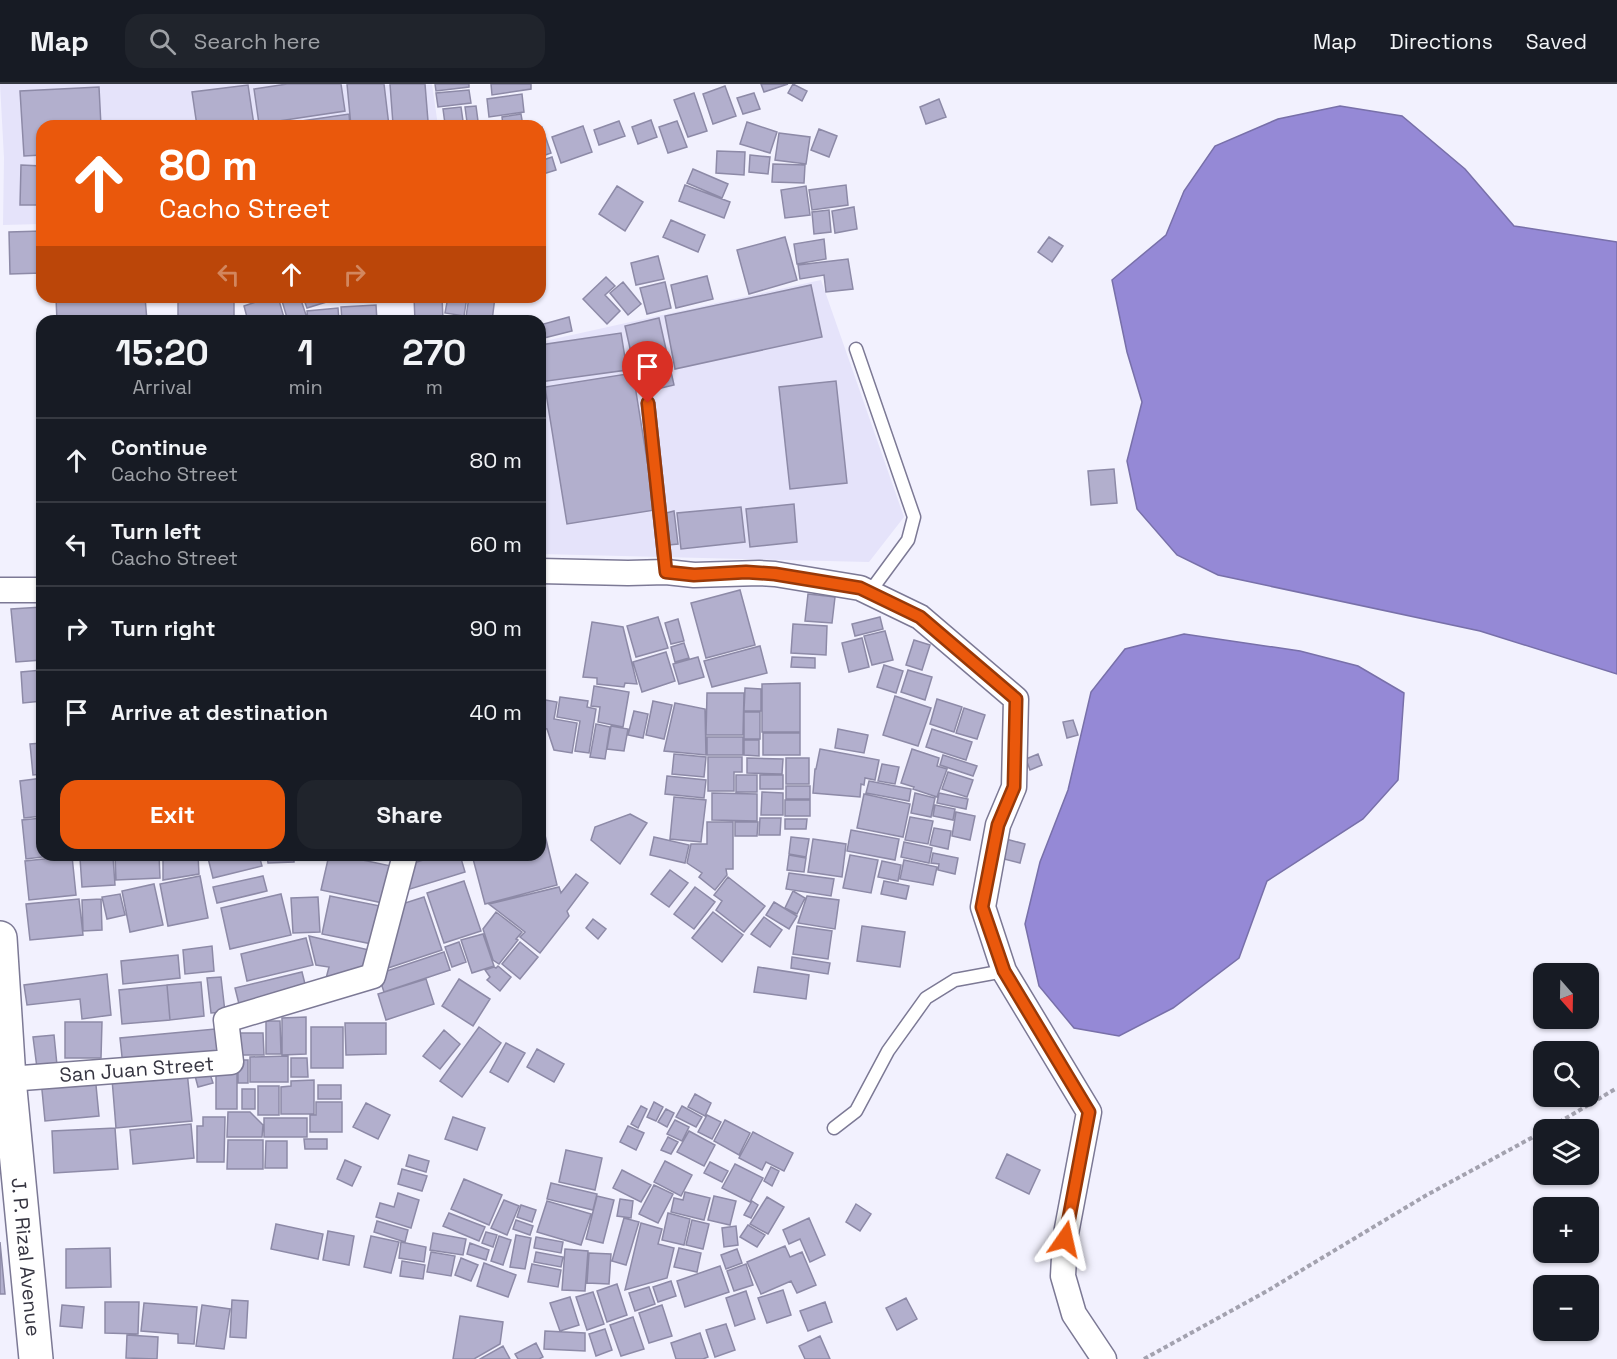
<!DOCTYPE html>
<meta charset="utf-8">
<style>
body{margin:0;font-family:"Space Grotesk",sans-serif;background:#20242c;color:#f1f3f6;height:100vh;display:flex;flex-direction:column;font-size:22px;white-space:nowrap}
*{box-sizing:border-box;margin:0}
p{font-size:20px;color:#9ea1a6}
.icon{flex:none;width:33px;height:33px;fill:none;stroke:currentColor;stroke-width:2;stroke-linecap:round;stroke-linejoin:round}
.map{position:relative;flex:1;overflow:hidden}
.side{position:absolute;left:36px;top:231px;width:510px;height:546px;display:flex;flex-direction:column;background:#171b24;border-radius:18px;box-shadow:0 2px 4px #0004}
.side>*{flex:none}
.hud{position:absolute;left:36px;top:36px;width:510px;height:183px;border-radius:18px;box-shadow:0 2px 4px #0004;background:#ea580c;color:#fff;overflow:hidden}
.needle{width:39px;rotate:160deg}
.tools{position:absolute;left:1533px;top:879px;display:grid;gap:12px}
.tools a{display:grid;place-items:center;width:66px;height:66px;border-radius:12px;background:#171b24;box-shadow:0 2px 4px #0004;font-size:30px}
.pin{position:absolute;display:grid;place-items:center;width:51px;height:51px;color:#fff;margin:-62px -26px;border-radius:50% 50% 50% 0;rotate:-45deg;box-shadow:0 0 6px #0007}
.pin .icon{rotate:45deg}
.me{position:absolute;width:66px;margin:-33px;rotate:11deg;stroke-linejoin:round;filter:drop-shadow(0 0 4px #0008)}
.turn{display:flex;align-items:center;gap:21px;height:126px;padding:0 24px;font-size:27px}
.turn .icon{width:78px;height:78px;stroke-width:2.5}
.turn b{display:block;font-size:42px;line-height:51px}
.lanes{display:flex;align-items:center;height:57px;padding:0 24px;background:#0003;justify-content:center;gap:30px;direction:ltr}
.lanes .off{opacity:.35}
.eta{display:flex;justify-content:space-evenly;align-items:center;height:102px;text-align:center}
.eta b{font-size:36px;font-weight:600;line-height:42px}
.primary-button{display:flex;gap:12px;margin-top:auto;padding:12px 24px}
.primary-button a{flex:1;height:69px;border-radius:18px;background:#ea580c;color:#fff;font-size:24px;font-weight:600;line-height:69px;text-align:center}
.primary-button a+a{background:#20242c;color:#f1f3f6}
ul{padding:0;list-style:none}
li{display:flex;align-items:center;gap:18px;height:84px;padding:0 24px;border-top:2px solid #363941}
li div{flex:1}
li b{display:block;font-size:22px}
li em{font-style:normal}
header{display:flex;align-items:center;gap:36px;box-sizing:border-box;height:84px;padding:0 30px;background:#171b24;border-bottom:2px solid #363941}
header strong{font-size:28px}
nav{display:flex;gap:33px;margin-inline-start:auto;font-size:21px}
.search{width:420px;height:54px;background:#20242c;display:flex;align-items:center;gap:15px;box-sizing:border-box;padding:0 21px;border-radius:18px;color:#9ea1a6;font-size:22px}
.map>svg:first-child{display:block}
.built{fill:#e5e3fa}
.water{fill:#9589d6;stroke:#7870a9;stroke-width:1.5}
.building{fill:#b2afcd;stroke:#8d8aa7;stroke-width:1.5}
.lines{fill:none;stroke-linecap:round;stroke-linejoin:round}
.lane-casing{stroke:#7c7995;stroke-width:15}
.street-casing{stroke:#7c7995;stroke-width:27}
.secondary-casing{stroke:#7c7995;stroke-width:36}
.path{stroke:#a3a2af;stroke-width:4;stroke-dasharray:4.5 3;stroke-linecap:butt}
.lane{stroke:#fff;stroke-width:12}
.street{stroke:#fff;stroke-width:24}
.secondary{stroke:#fff;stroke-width:33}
.route-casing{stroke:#983908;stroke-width:15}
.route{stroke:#ea580c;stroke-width:10}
.labels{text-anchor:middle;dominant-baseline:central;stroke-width:4.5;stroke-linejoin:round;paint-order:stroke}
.street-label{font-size:20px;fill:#363541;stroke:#f2f1fe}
</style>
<header>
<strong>Map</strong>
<div class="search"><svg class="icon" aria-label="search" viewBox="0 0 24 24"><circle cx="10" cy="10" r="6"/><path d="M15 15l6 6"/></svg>Search here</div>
<nav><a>Map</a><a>Directions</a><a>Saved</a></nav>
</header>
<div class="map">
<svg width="1617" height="1275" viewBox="0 0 1617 1275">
<rect width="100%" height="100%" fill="#f2f1fe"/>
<!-- built -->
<path class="built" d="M0,0H432L438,42H42V140L3,141L4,74Z
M821,196L904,433L869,478L540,470V258Z"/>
<!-- water -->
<path class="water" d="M1340,22L1402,32L1465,85L1514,142L1617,158V590L1480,547L1218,491L1177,471L1137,425L1127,377L1142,318L1127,268L1112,196L1166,151L1184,107L1215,62L1278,35Z
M1184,550L1300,567L1358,582L1404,609L1398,696L1363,735L1267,797L1239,874L1173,924L1119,952L1074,944L1039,902L1025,840L1040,778L1068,706L1091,608L1125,565Z"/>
<!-- building -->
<path class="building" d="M287,0H341L345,27L259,40L254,5Z
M347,0H384L389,42H351Z
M390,0H425L428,37L393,40Z
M435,0H469V3L436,7Z
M491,0H531V5L492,11Z
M761,0H788L764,8Z
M793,0L807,7L802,17L788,9Z
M248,1L254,41L197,42L192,8Z
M725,2L736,32L713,40L703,10Z
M99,3L101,42H42V71L24,72L20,7Z
M469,6L471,19L438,23L436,9Z
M694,9L707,47L688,53L674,16Z
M754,9L760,25L743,30L737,14Z
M522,10L524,28L489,33L487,15Z
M939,15L946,33L926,40L920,23Z
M476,22L478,37L467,38L465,23Z
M461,23L463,37L445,40L443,25Z
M349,30L350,42H288V39Z
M521,30L523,42H503L502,33Z
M651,36L657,53L638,60L632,43Z
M619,37L625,52L599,61L594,46Z
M677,37L687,63L668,69L659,43Z
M747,38L777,48L770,69L740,60Z
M583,42L592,68L561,79L552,53Z
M540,43H542L551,69L540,73Z
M819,45L837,52L829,73L811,66Z
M779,49L810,53L806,80L775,76Z
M717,67L745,68L744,91L716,89Z
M750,71L770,73L768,90L749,88Z
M552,73L556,86L540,91V77Z
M773,80L805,81L804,99L772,98Z
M21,81L42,82V121H20Z
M693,85L728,100L722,114L687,99Z
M685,101L730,118L724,134L679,117Z
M846,101L848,121L812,126L809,106Z
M617,102L643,118L625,147L599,130Z
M806,102L810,131L785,134L781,106Z
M854,123L857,145L835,149L832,127Z
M829,126L831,148L814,150L812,128Z
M671,136L705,151L698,168L663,153Z
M42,147V189L10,190L9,148Z
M785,153L797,196L749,210L737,166Z
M1049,153L1063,162L1052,178L1038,168Z
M824,155L826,175L797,180L794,160Z
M658,172L664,195L636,201L631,179Z
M848,175L853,205L826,208L824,191L800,195L798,181Z
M707,192L713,215L676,224L671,201Z
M606,193L615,202L605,211L620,227L607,240L583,215Z
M623,198L641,220L628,231L610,209Z
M665,198L671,224L647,230L640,204Z
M811,201L822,253L675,285L665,232Z
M77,213H145L147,237H57L56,214Z
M178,213H234V237H178Z
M270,213H278L285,237H248L244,222Z
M294,213H300L308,237H288L282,217Z
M303,213H332L333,216L307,224Z
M414,213H442L443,236L415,237Z
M448,213H467L464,232L445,229Z
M469,213H495L492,237L466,233Z
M376,221L377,237H342L341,223Z
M338,224L339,237H308L307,227Z
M569,233L572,247L540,255V241Z
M659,234L674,301L640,309L625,242Z
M621,249L627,286L540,298V261Z
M633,289L655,426L567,440L545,303Z
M836,297L847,399L790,405L779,303Z
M1114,385L1117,419L1091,421L1088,387Z
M794,420L797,458L750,463L746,425Z
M741,423L745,458L681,465L677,429Z
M674,427L678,460L669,461L666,429Z
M740,506L755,561L706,574L691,519Z
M808,510L835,513L832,539L805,537Z
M42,523V576L16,578L11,525Z
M658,533L668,564L636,573L627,542Z
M880,533L883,545L855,552L852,540Z
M678,535L684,557L671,560L665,539Z
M592,538L623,543L637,600L625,599L624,603L597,600V594L583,593Z
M793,540L827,542L826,571L791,569Z
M885,547L893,576L872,581L864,552Z
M862,554L869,583L849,588L842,559Z
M914,556L930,561L922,586L906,581Z
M684,559L689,574L675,578L671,563Z
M760,562L767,589L712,603L704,577Z
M666,568L675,597L642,608L633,578Z
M698,573L704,593L679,600L673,580Z
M792,573L815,574V584L791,583Z
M884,581L903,587L896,609L877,603Z
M42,586V617L23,619L21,588Z
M908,586L932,593L925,616L901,608Z
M800,599V648H762V600Z
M594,602L629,608L623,643L598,638L600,623L591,622Z
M745,604L761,605V627H744Z
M707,609H744L743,651H706Z
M895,612L931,624L918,662L883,651Z
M560,613L588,617L587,623L596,625L589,669L575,667L580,637L557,633Z
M540,615L557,618L554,635L577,639L572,669L554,666L547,645L540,644Z
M937,615L962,623L954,648L930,640Z
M653,617L672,621L664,655L646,651Z
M675,619L705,625L706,671L664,667Z
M964,624L985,631L977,655L956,649Z
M634,627L648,630L643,654L628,651Z
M744,628H760V655H744Z
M1073,636L1078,651L1067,654L1063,638Z
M596,640L610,643L605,675L590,673Z
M611,642L628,645L624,667L607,665Z
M838,645L868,651L864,669L835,664Z
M932,645L972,658L966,676L926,663Z
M763,649H800V671H763Z
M707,653H743V671H707Z
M744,656H759V672L744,671Z
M42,659V690L33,691L30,660Z
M820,665L879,676L875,696L865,694L864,701L861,700L860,713L813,709L815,685H816Z
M912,665L939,674L937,682L947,685L937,713L913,705L914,703L901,699Z
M674,670L706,673L704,693L672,690Z
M1038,670L1042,681L1030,686L1026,675Z
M943,671L977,682L973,692L940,681Z
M708,673H742V688H734V707H708Z
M747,674L783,675L782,690L747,689Z
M786,674H809V700H786Z
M882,680L899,683L895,700L878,697Z
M948,688L973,696L967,713L942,705Z
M736,691H757V708H736Z
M760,691H783V705H760Z
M667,692L706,696L704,714L665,710Z
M42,694V732L24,734L20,697Z
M869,697L911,705L909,717L866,709Z
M786,702H810V715H786Z
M762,708L783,709V731H761Z
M712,709L757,710V737L712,736Z
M915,709L935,714L931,733L911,729Z
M939,709L968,715L966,725L937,719Z
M864,710L910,720L903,753L857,744Z
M674,713L706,716L701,758L670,755Z
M785,716H810V732H785Z
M935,721L955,725L953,736L933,732Z
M956,728L975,732L970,756L952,752Z
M630,730L647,739L620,780L591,756L595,743Z
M910,733L933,737L928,760L905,756Z
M42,734V771H59L26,775L22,736Z
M760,734H781L780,751H759Z
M785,735H807L806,745H785Z
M707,738H733V785H726L727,791L715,806L699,793L702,789L687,779L691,760H707Z
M735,738H758L757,752H735Z
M934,744L951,747L948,765L930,761Z
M851,746L899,755L895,776L847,767Z
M544,747L557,801L485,820L472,771H540V748Z
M654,753L689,761L685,779L650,771Z
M791,753L809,755L806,773L789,770Z
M813,755L846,760L842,793L808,788Z
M1006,755L1025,760L1020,779L1000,774Z
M904,758L932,764L929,779L901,773Z
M933,769L958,774L955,790L938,786L939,780L931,779Z
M115,771H159L160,794L116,796Z
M163,771H198L199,790L163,796Z
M220,771H259L262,782L213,794L208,774Z
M267,771H294V778L268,779Z
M329,771H339L391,782L383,819L321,806Z
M438,771H460L465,788L407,806L414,779Z
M789,771L806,774L804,788L787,786Z
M850,771L878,776L871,809L843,804Z
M72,772L76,811L29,816L25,777Z
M113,773L115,801L82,803L80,774Z
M904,776L937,783L933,801L900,795Z
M882,777L901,781L898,797L878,793Z
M670,786L688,799L669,823L651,810Z
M789,789L834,795L831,812L786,805Z
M576,790L588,799L567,827L569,832L540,869L520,853L525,848L489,820L559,803L561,809Z
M200,792L208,834L168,842L160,800Z
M263,792L267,807L217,819L213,803Z
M728,793L765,822L744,848L716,826L722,817L714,811Z
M464,797L481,847L444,859L427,809Z
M884,797L909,802L906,815L881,810Z
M154,800L163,841L130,848L122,807Z
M695,803L715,818L694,845L674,830Z
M793,807L805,814L797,830L785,824Z
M120,810L125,831L107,835L102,813Z
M281,810L291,851L230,865L221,824Z
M330,812L385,823L377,861L322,850Z
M807,812L839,816L835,845L798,839Z
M318,813L320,848L293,849L291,814Z
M424,813L442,866L385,885L405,819Z
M79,815L83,851L30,856L26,820Z
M101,815L102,846L83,847L82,816Z
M774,818L797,832L789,845L766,831Z
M496,828L522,848L516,855L518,856L499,880L493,876L483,845Z
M713,828L743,851L722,878L692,854Z
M764,833L782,846L770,863L751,850Z
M593,835L606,845L598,855L586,844Z
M797,842L832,847L828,875L793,870Z
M862,842L905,848L900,883L857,877Z
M483,850L494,882L472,889L461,856Z
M309,852L369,866L364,891L324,902L329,883L316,881Z
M306,854L313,881L247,897L241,870Z
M459,858L466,878L452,883L445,863Z
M520,858L538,873L520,895L502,880Z
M212,862L214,887L185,890L183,866Z
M444,868L450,886L384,908L378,890Z
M178,871L180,894L123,900L121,877Z
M792,873L830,879L828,890L791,884Z
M498,882L511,893L500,907L487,896L490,893L485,886L494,883L496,884Z
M758,883L809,891L806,915L754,908Z
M302,888L306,904L239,920L235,904Z
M107,890L111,931L82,935L80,915L27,921L24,901Z
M221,893L225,928L211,929L207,894Z
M426,895L434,920L386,936L378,910Z
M459,895L490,915L473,942L442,922Z
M201,898L204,932L170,936L167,901Z
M167,901L170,936L122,940L119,906Z
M306,933V970L282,971V934Z
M266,937H280L281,970H266Z
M65,938H102L101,974H65Z
M345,939H386V970L346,971Z
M311,943H343V984H311Z
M479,943L501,959L462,1013L440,997Z
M215,945L218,973L123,982L120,954Z
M444,946L460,960L440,985L423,972Z
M237,949H263L264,971H238Z
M54,951L57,981L37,984L33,953Z
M506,959L525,969L508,998L490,988Z
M537,965L564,980L554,998L527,983Z
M288,972V998H250V973Z
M291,974H307L308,993H291Z
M238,976H248V999H238Z
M216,983H237V1025H216Z
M208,984L213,999L198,1003L194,988Z
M187,987L192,1037L116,1044L112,995Z
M95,991L99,1032L45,1037L41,996Z
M314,996V1030H281V1003L291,1002V997Z
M318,1001H341V1015H318Z
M258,1002H279V1031H258Z
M242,1005H255V1025H242Z
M695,1010L711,1019L705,1032L688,1023Z
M316,1018H342V1048H310V1031H316Z
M654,1018L663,1023L656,1037L647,1033Z
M366,1019L390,1031L378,1055L353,1043Z
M641,1022L647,1025L638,1044L631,1040Z
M682,1022L702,1033L696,1043L676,1033Z
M666,1025L674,1029L667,1043L658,1038Z
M228,1028H250L263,1041L262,1053H227Z
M707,1031L721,1038L712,1055L698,1048Z
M203,1033H225L224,1078H197V1042H203Z
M453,1033L485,1044L477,1066L445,1055Z
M264,1034H307V1053H264Z
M675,1036L689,1043L682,1057L667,1050Z
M725,1036L750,1049L739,1071L714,1057Z
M191,1040L194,1074L133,1080L130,1046Z
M628,1042L644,1049L636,1066L620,1058Z
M115,1044L118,1085L54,1089L52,1047Z
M689,1047L715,1061L704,1082L677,1068Z
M753,1048L793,1069L784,1087L766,1078L762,1086L739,1074Z
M668,1053L678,1058L671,1070L661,1066Z
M304,1055H327V1065H305Z
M228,1056H263V1085H227Z
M266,1057H287V1084H265Z
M566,1066L602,1074L595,1106L559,1098Z
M1007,1070L1040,1086L1029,1110L996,1094Z
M409,1071L429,1077L426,1088L406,1082Z
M345,1076L361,1083L352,1102L337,1095Z
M665,1077L692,1091L681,1112L654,1098Z
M710,1078L728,1087L722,1098L704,1089Z
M735,1080L763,1094L750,1118L722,1104Z
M771,1083L779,1087L772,1102L764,1097Z
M402,1085L427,1092L422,1107L398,1100Z
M622,1086L651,1101L641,1118L613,1104Z
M464,1095L502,1111L489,1141L451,1125Z
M551,1099L597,1110L593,1126L547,1115Z
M654,1101L673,1110L658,1139L639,1130Z
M685,1108L710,1114L704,1136L671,1128L674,1114L683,1116Z
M398,1109L419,1116L411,1144L376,1133L380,1119L394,1123Z
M597,1112L614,1116L603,1159L586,1155Z
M714,1112L736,1117L730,1141L708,1136Z
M767,1113L784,1123L768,1150L750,1140Z
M620,1115L633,1117L631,1134L617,1132Z
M504,1116L519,1122L507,1151L491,1144Z
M547,1117L591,1130L581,1161L537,1148Z
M752,1117L758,1121L751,1134L744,1131Z
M856,1120L871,1130L860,1147L846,1138Z
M521,1121L536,1126L532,1138L517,1133Z
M449,1129L485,1143L479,1157L443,1142Z
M668,1129L690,1135L684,1161L662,1156Z
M624,1134L639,1138L626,1181L612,1177Z
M809,1134L825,1171L810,1178L800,1155L789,1160L783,1146Z
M516,1136L533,1142L530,1151L513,1145Z
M692,1136L709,1140L703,1165L686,1161Z
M377,1137L408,1146L405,1158L374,1148Z
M641,1139L662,1145L658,1160L674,1164L667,1194L625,1206Z
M276,1140L323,1150L318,1175L271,1165Z
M748,1141L765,1151L757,1163L740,1153Z
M736,1142L738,1161L724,1163L722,1144Z
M328,1147L354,1152L349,1181L323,1176Z
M486,1148L497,1151L493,1163L482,1159Z
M433,1149L466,1155L463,1171L430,1166Z
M516,1151L531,1154L525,1185L510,1183Z
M371,1152L399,1158L391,1189L364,1183Z
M499,1152L511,1156L503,1181L491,1177Z
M536,1153L563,1158L561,1169L534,1164Z
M0,1158L5,1210H0Z
M401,1158L426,1163L424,1178L399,1174Z
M470,1159L489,1166L486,1176L467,1170Z
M785,1162L790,1173L802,1168L816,1201L797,1209L791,1197L761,1210L747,1178Z
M110,1164L111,1203L66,1204V1165Z
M679,1164L701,1169L697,1188L674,1183Z
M565,1165L588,1167L585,1207L562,1206Z
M737,1165L742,1179L726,1185L721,1171Z
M431,1168L455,1172L451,1192L427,1188Z
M536,1168L563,1173L561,1183L534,1178Z
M589,1169L611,1170L609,1200L587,1199Z
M461,1174L478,1181L471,1197L455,1191Z
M402,1177L425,1181L423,1195L400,1192Z
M484,1179L516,1191L508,1213L477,1202Z
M532,1180L561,1186L558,1203L528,1198Z
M746,1180L753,1201L734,1207L727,1187Z
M720,1182L729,1208L685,1223L677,1197Z
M671,1197L676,1212L658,1218L653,1203Z
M617,1200L627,1231L607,1238L597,1207Z
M649,1203L655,1220L635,1227L629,1209Z
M783,1206L791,1231L767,1239L758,1214Z
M746,1207L755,1235L735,1242L726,1214Z
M593,1208L604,1240L587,1246L576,1213Z
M570,1213L579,1241L560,1247L550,1219Z
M906,1214L917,1235L897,1246L886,1224Z
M232,1216L248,1217L246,1254L230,1253Z
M105,1218H139L138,1250L105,1249Z
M825,1218L832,1238L808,1247L800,1227Z
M144,1219L197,1223L194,1260L178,1259V1250L141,1247Z
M62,1221L84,1223L82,1244L60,1242Z
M202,1221L230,1225L224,1265L196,1262Z
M662,1221L672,1252L649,1259L639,1229Z
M460,1232L503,1238L500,1260L474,1275H453Z
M633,1233L644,1265L621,1272L610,1241Z
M726,1240L735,1266L715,1273L706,1246Z
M605,1245L612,1266L596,1272L589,1250Z
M545,1247L585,1249V1267L544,1265Z
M700,1249L708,1273L703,1275H676L671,1259Z
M127,1251L158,1253L157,1275L126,1274Z
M820,1252L830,1275H805L799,1262Z
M536,1259L543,1273L539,1275H518L515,1270Z
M503,1262L510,1275H480Z"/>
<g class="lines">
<!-- lane casing -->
<g class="lane-casing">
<path id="lane" d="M856,265L914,433L908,456L869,509
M648,319L666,488
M834,1044L856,1027L888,967L926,914L955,896L1004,887"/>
</g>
<!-- street casing -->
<g class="street-casing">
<g id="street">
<path d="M540,487L628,489L666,488L694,491L759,489L775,490L860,504L920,533L1016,615L1014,703L998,741L983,823L1004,887L1089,1028L1065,1155L1063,1192L1074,1230L1104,1275"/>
<path d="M0,506H42"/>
<path id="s1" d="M9,995L231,978L226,936L373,892L405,771"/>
</g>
</g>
<!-- secondary casing -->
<g class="secondary-casing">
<g id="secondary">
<path id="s2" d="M0,854L9,995L36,1275"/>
</g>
</g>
<!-- path -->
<path class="path" d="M1546,1046L1617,1004
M1144,1275L1267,1207L1425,1112L1544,1047"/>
<!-- lane -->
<use href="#lane" class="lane"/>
<!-- street -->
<use href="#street" class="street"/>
<!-- secondary -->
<use href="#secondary" class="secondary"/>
</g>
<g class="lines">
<!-- route casing -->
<g class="route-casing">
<path id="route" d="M648,319L666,488L694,491L746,488L775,490L860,504L920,533L1016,615L1014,703L998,741L982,823L1004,887L1089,1028L1065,1155"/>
</g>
<!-- route -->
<use href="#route" class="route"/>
</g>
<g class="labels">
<!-- street labels -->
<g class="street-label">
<text stroke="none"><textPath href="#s1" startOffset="128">San Juan Street</textPath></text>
<text stroke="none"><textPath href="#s2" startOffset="320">J. P. Rizal Avenue</textPath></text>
</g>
</g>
</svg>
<div class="tools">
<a><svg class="needle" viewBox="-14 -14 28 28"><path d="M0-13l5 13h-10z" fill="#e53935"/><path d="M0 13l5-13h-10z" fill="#9ea1a6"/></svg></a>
<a><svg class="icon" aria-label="search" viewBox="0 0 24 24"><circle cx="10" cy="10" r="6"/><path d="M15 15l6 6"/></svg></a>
<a><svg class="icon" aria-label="layers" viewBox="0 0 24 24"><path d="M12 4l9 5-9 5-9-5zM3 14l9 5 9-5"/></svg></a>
<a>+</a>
<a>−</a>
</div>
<div class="pin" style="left:648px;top:319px;background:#d93025"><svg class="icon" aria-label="arrive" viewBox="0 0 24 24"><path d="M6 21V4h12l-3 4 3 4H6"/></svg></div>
<svg class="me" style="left:1065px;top:1155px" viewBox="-20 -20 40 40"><path d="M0-17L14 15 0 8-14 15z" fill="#ea580c" stroke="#fff" stroke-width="4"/></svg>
<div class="hud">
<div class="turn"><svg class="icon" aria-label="ahead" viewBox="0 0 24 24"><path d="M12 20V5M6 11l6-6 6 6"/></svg><div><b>80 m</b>Cacho Street</div></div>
<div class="lanes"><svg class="icon off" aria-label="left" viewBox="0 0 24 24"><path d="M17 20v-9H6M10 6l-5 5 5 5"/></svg><svg class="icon" aria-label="ahead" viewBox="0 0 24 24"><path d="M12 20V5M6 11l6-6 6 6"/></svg><svg class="icon off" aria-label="right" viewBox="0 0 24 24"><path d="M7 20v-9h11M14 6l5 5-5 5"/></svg></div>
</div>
<section class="side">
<div class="eta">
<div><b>15:20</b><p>Arrival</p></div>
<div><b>1</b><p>min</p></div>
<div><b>270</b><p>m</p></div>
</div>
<ul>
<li><svg class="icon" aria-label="ahead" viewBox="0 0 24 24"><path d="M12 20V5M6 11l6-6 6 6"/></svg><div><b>Continue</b><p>Cacho Street</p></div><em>80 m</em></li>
<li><svg class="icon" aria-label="left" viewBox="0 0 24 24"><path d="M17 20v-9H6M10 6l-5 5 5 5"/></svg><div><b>Turn left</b><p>Cacho Street</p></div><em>60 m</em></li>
<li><svg class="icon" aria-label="right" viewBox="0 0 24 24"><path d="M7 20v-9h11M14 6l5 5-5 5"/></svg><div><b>Turn right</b></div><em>90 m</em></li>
<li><svg class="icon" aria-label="arrive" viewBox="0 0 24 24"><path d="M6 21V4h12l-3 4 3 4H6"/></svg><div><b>Arrive at destination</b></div><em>40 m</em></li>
</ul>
<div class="primary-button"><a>Exit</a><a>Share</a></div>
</section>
</div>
